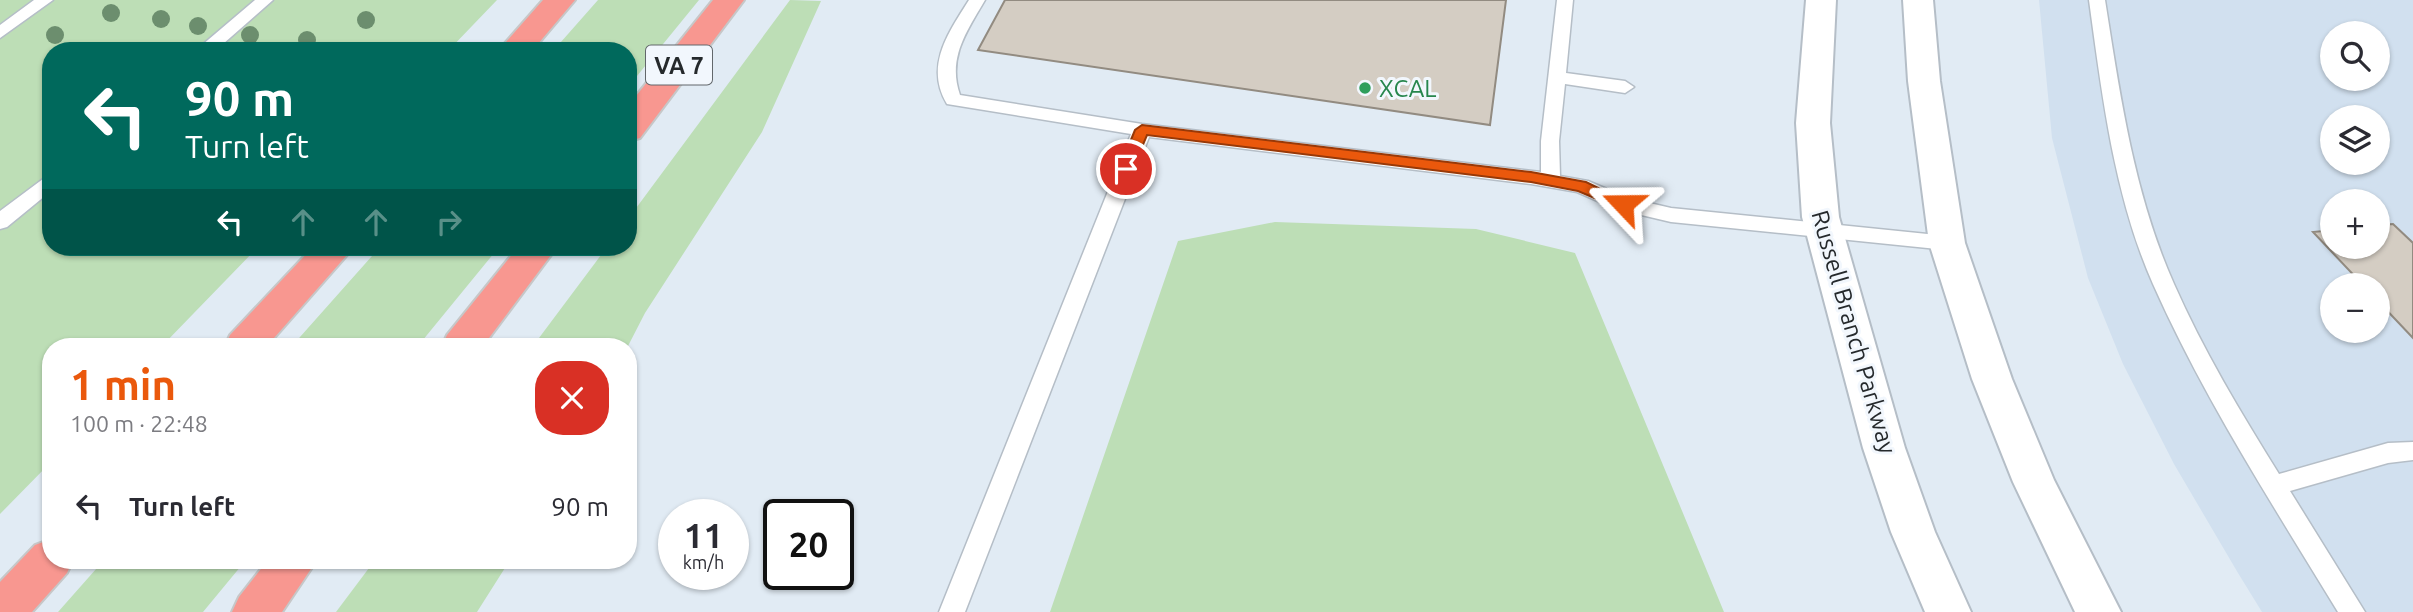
<!DOCTYPE html>
<meta charset="utf-8">
<style>
body{margin:0;font-family:Ubuntu,sans-serif;background:#f2f2f3;color:#2b2b33;height:100vh;display:flex;flex-direction:column;font-size:26px;white-space:nowrap}
*{box-sizing:border-box;margin:0}
p{font-size:23px;color:#7c7c81}
.icon{flex:none;width:38px;height:38px;fill:none;stroke:currentColor;stroke-width:2;stroke-linecap:round;stroke-linejoin:round}
.map{position:relative;flex:1;overflow:hidden}
.details{position:absolute;left:42px;top:338px;width:595px;height:231px;display:flex;flex-direction:column;background:#fff;border-radius:28px;box-shadow:0 2px 5px #0004}
.details>*{flex:none}
.hud{position:absolute;left:42px;top:42px;width:595px;height:214px;border-radius:28px;box-shadow:0 2px 5px #0004;background:#00695c;color:#fff;overflow:hidden}
.fabs{position:absolute;left:2320px;top:21px;display:grid;gap:14px}
.fabs a{display:grid;place-items:center;width:70px;height:70px;border-radius:50%;background:#fff;box-shadow:0 2px 5px #0004;font-size:35px}
.speed{position:absolute;left:658px;top:499px;display:flex;gap:14px;font-size:35px;font-weight:700;text-align:center}
.speed>*{display:grid;place-content:center;width:91px;height:91px;border-radius:50%;background:#fff;box-shadow:0 2px 5px #0004;line-height:1}
.speed small{font-size:18px;font-weight:400}
.speed .limit{border:4px solid #111;border-radius:10px;background:#fff;color:#111}
.pin{position:absolute;display:grid;place-items:center;width:60px;height:60px;color:#fff;margin:-30px;border:4px solid #fff;border-radius:50%;box-shadow:0 2px 7px #0007}
.me{position:absolute;width:77px;margin:-38px;rotate:293deg;stroke-linejoin:round;filter:drop-shadow(0 0 5px #0008)}
.turn{display:flex;align-items:center;gap:24px;height:147px;padding:0 28px;font-size:32px}
.turn .icon{width:91px;height:91px;stroke-width:2.5}
.turn b{display:block;font-size:49px;line-height:60px}
.lanes{display:flex;align-items:center;height:66px;padding:0 28px;background:#0003;justify-content:center;gap:35px;direction:ltr}
.lanes .off{opacity:.35}
.round{display:grid;place-items:center;flex:none;width:74px;height:74px;border-radius:28px;background:#f2f2f3}
.summary{display:flex;align-items:center;justify-content:space-between;height:119px;padding:0 28px}
h1{font-size:42px;font-weight:700;line-height:52px;color:#ea580c}
ul{padding:0;list-style:none}
li{display:flex;align-items:center;gap:21px;height:98px;padding:0 28px}
li div{flex:1}
li b{display:block;font-size:26px}
li em{font-style:normal}
.map>svg:first-child{display:block}
.built{fill:#d1e0ef;fill-rule:evenodd}
.green{fill:#bddeb6}
.building{fill:#d4cdc3;stroke:#928b81;stroke-width:2}
.lines{fill:none;stroke-linecap:round;stroke-linejoin:round}
.lane-casing{stroke:#b5bec7;stroke-width:3}
.secondary-casing{stroke:#b5bec7;stroke-width:4}
.highway-casing{stroke:#c6c7c8;stroke-width:4}
.lane{fill:#fff;fill-rule:evenodd}
.secondary{fill:#fff;fill-rule:evenodd}
.highway{fill:#f89790;fill-rule:evenodd}
.tree{fill:#6c8e6e}
.route{fill:#ea580c;stroke:#983908;stroke-width:2}
.leisure-dot{fill:#2e9e5b;stroke:#f2f7fd;stroke-width:2.5}
.labels{text-anchor:middle;dominant-baseline:central;stroke-width:6;stroke-linejoin:round;paint-order:stroke}
.shield{fill:#f2f7fd;stroke:#62676b;stroke-width:2}
.shield-label{font-size:23px;font-weight:bold;fill:#25292c}
.leisure-label{font-size:24px;fill:#27864d;stroke:#f2f7fd;text-anchor:start}
.street-label{font-size:24px;fill:#25292c;stroke:#f2f7fd}
</style>
<div class="map">
<svg width="2413" height="612" viewBox="0 0 2413 612">
<rect width="100%" height="100%" fill="#e1ebf4"/>
<!-- built -->
<path class="built" d="M2039,0H2413V612H2262L2238,573L2174,464L2123,364L2088,278L2052,138ZM2333,33H2378V79H2333ZM2333,117H2378V163H2333ZM2333,201H2378V247H2333ZM2333,285H2378V331H2333Z"/>
<!-- green -->
<path class="green" d="M0,0H497L448,51H51V247H258L162,346H51V462L0,514Z
M598,0H699L628,87V51H553Z
M790,0L821,1L762,132L645,313L628,346H533L607,247H628V219Z
M1275,222L1476,229L1575,253L1724,612H1050L1178,241Z
M380,247H499L418,346H292Z
M104,560H246L203,612H58Z
M375,560H510L477,612H336Z"/>
<!-- building -->
<path class="building" d="M1005,0H1506L1490,125L978,50Z
M2393,224L2413,243V338L2378,301V285H2363L2313,232L2333,230V247H2378V225Z"/>
<g class="lines">
<!-- lane casing -->
<g class="lane-casing">
<path id="lane" d="M34,0H53L0,38V25Z
M255,0H273L215,51H195Z
M969,0H985C967,31 947,58 960,95L1142,124L1541,172V141L1557,0H1573L1566,73L1625,81L1634,87L1625,93L1565,84L1559,141L1560,176L1588,181L1628,198L1671,208L1947,236L1957,243L1947,250L1671,222L1616,209L1577,192L1531,184L1149,137L965,612H939L1131,134L947,104C924,66 949,32 969,0Z
M2089,0H2105C2120,95 2134,195 2174,284C2203,350 2241,413 2279,474L2388,443L2413,442V460L2388,463L2290,491L2365,612H2338C2273,505 2204,399 2153,284C2114,196 2102,95 2089,0Z
M51,173V191L7,227L0,229V211Z"/>
</g>
<!-- secondary casing -->
<g class="secondary-casing">
<path id="secondary" d="M1806,0H1836L1830,123L1839,217L1905,448L1935,532L1971,612H1925L1891,532L1863,448L1802,217L1796,123Z
M1903,0H1933L1940,81L1965,243L2012,379L2054,480L2121,612H2075L2013,482L1972,379L1929,243L1908,81Z"/>
</g>
<!-- highway casing -->
<g class="highway-casing">
<path id="highway" d="M543,0H575L532,51H498Z
M713,0H744L640,138L628,141V106Z
M313,247H354L267,346H225L230,335Z
M518,247H557L483,346H442L447,335Z
M51,539V560H73L67,573L32,612H0V582L35,545Z
M268,560H317L282,612H232L239,597Z"/>
</g>
<!-- lane -->
<use href="#lane" class="lane"/>
<!-- secondary -->
<use href="#secondary" class="secondary"/>
<!-- highway -->
<use href="#highway" class="highway"/>
</g>
<!-- trees -->
<g class="tree">
<circle cx="111" cy="13" r="9"/>
<circle cx="161" cy="19" r="9"/>
<circle cx="366" cy="20" r="9"/>
<circle cx="198" cy="26" r="9"/>
<circle cx="55" cy="35" r="9"/>
<circle cx="250" cy="35" r="9"/>
<circle cx="307" cy="40" r="9"/>
</g>
<!-- route -->
<path class="route" d="M1142,125L1531,172L1586,182L1631,204L1623,210L1578,191L1531,182L1147,135L1131,173H1121L1119,169L1135,130Z"/>
<!-- markers -->
<circle class="leisure-dot" cx="1365" cy="88" r="7"/>
<g class="labels">
<!-- shield labels -->
<rect class="shield" x="646" y="45.5" width="66" height="39" rx="5"/>
<g class="shield-label">
<text x="679" y="65">VA 7</text>
</g>
<!-- leisure labels -->
<g class="leisure-label">
<text x="1379" y="88">XCAL</text>
</g>
<!-- street labels -->
<g class="street-label">
<text transform="translate(1854 332) rotate(74)">Russell Branch Parkway</text>
</g>
</g>
</svg>
<div class="fabs">
<a><svg class="icon" aria-label="search" viewBox="0 0 24 24"><circle cx="10" cy="10" r="6"/><path d="M15 15l6 6"/></svg></a>
<a><svg class="icon" aria-label="layers" viewBox="0 0 24 24"><path d="M12 4l9 5-9 5-9-5zM3 14l9 5 9-5"/></svg></a>
<a>+</a>
<a>−</a>
</div>
<div class="speed"><div>11<small>km/h</small></div><div class="limit">20</div></div>
<div class="pin" style="left:1126px;top:169px;background:#d93025"><svg class="icon" aria-label="arrive" viewBox="0 0 24 24"><path d="M6 21V4h12l-3 4 3 4H6"/></svg></div>
<svg class="me" style="left:1623px;top:204px" viewBox="-20 -20 40 40"><path d="M0-17L14 15 0 8-14 15z" fill="#ea580c" stroke="#fff" stroke-width="4"/></svg>
<div class="hud">
<div class="turn"><svg class="icon" aria-label="left" viewBox="0 0 24 24"><path d="M17 20v-9H6M10 6l-5 5 5 5"/></svg><div><b>90 m</b>Turn left</div></div>
<div class="lanes"><svg class="icon" aria-label="left" viewBox="0 0 24 24"><path d="M17 20v-9H6M10 6l-5 5 5 5"/></svg><svg class="icon off" aria-label="ahead" viewBox="0 0 24 24"><path d="M12 20V5M6 11l6-6 6 6"/></svg><svg class="icon off" aria-label="ahead" viewBox="0 0 24 24"><path d="M12 20V5M6 11l6-6 6 6"/></svg><svg class="icon off" aria-label="right" viewBox="0 0 24 24"><path d="M7 20v-9h11M14 6l5 5-5 5"/></svg></div>
</div>
<section class="details">
<div class="summary"><div><h1>1 min</h1><p>100 m · 22:48</p></div><a class="round" style="background:#d93025;color:#fff"><svg class="icon" aria-label="close" viewBox="0 0 24 24"><path d="M6 6l12 12M18 6L6 18"/></svg></a></div>
<ul>
<li><svg class="icon" aria-label="left" viewBox="0 0 24 24"><path d="M17 20v-9H6M10 6l-5 5 5 5"/></svg><div><b>Turn left</b></div><em>90 m</em></li>
</ul>
</section>
</div>
